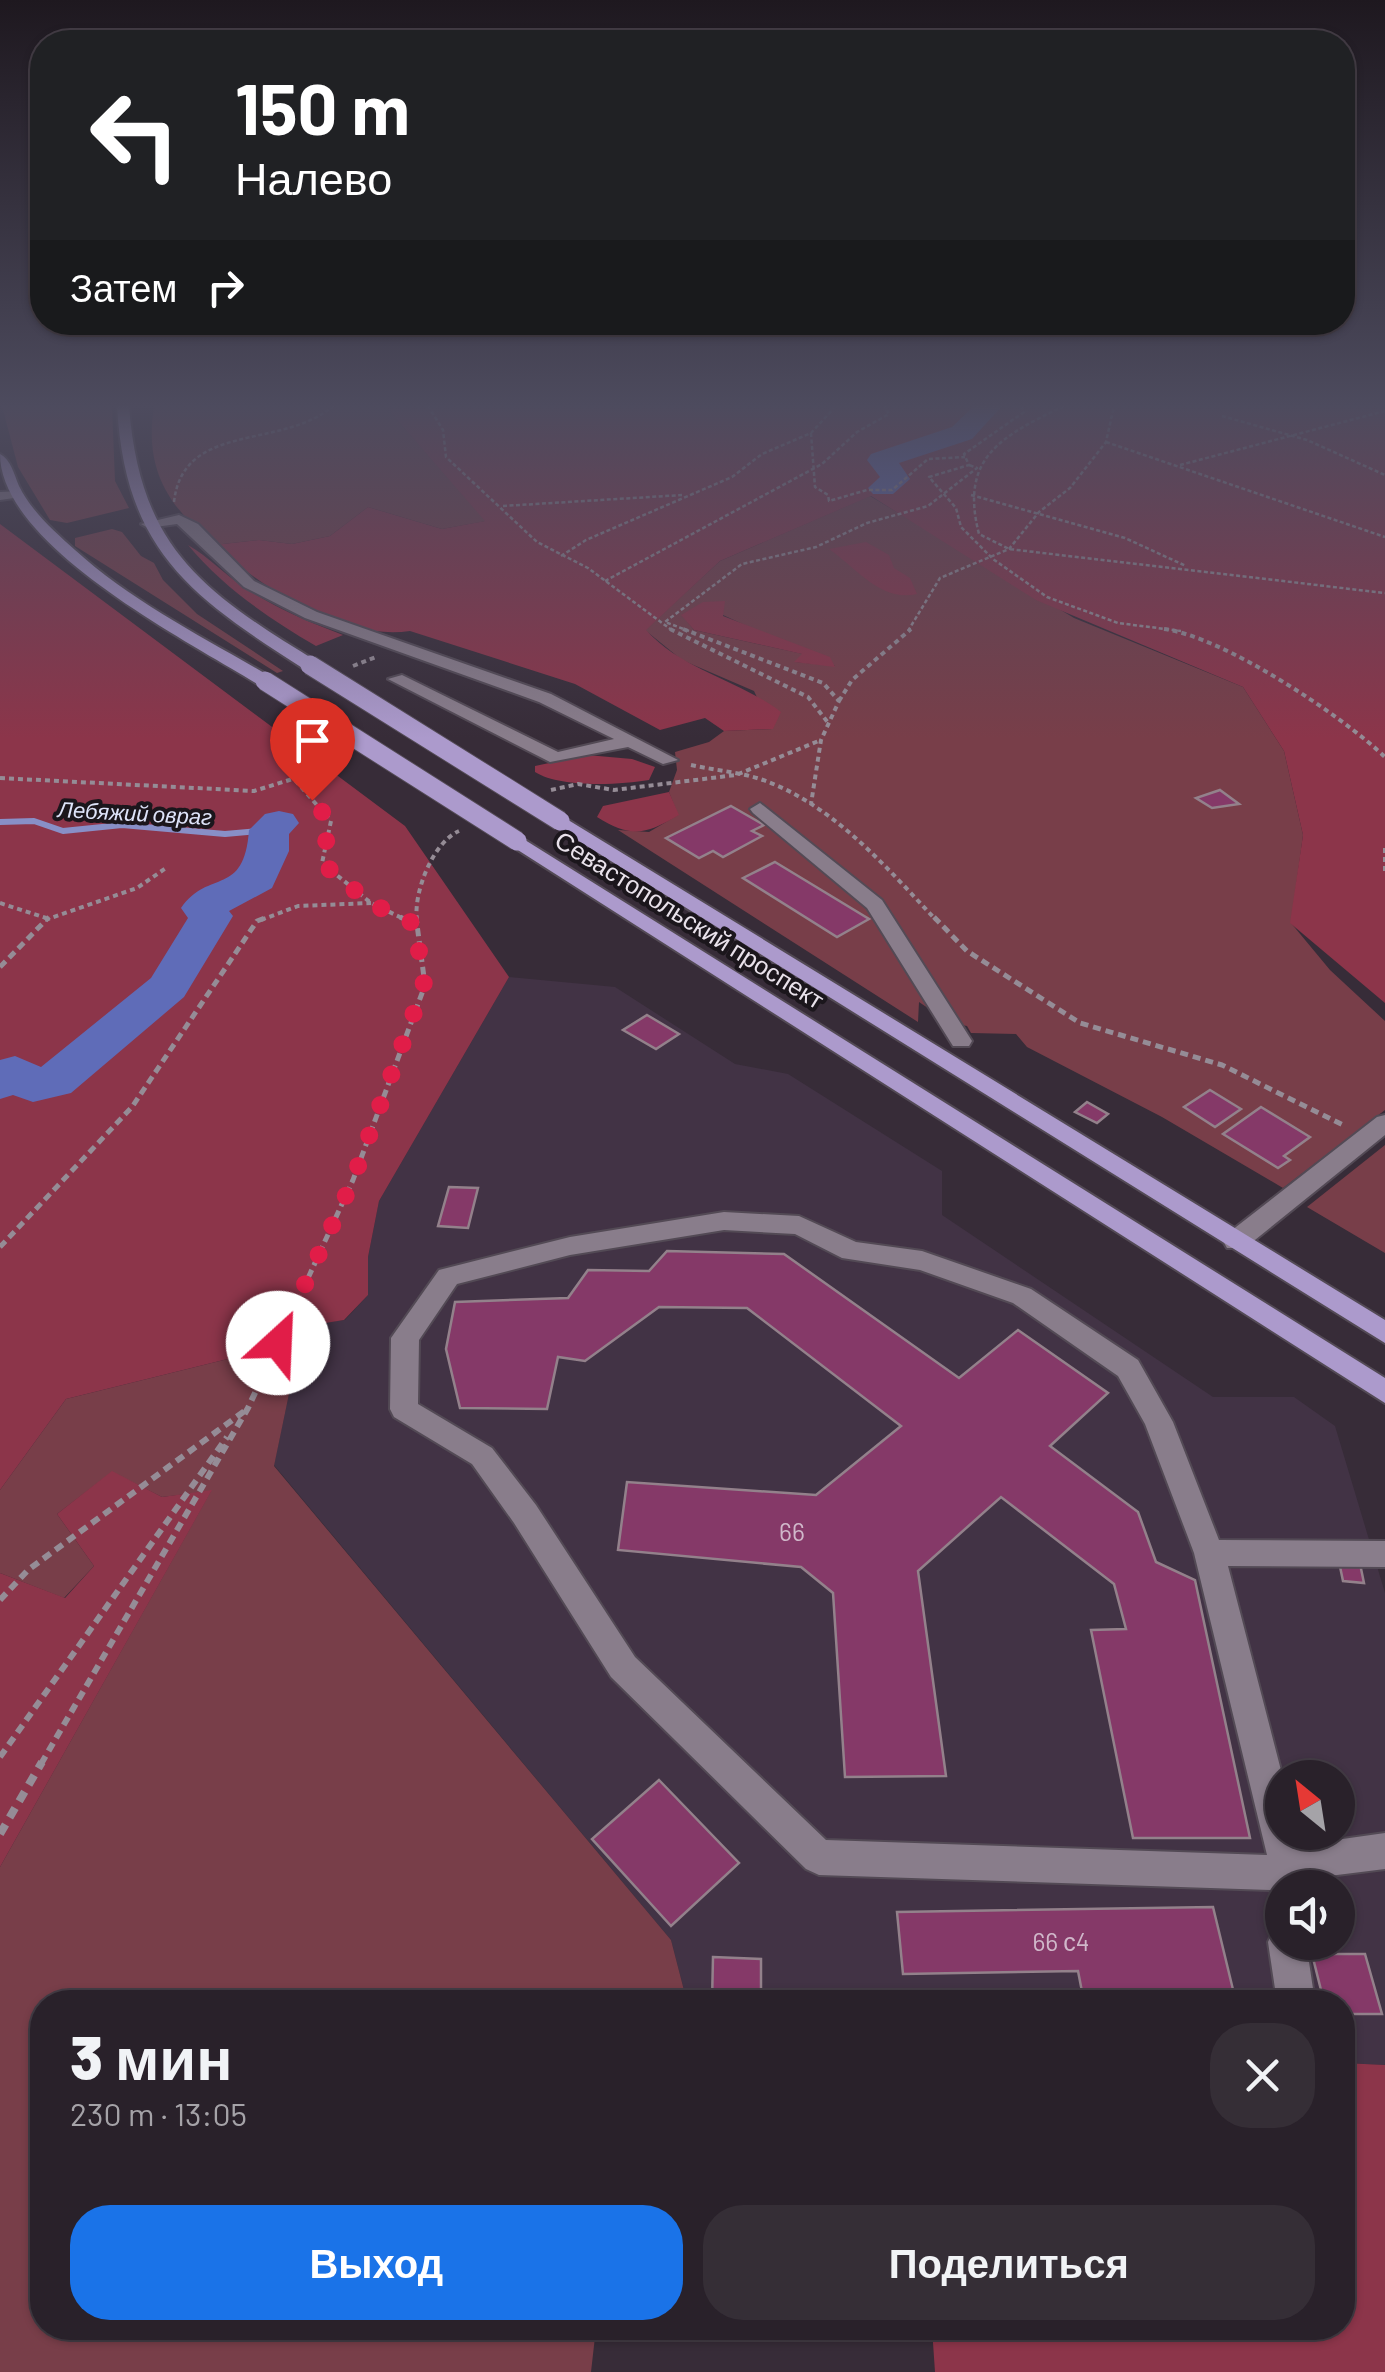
<!DOCTYPE html>
<html lang="ru">
<meta charset="utf-8">
<style>
body{margin:0;font-family:Barlow,sans-serif;background:#352e36;color:#f1f3f6;height:100vh;display:flex;flex-direction:column;font-size:38px;white-space:nowrap}
*{box-sizing:border-box;margin:0}
p{font-size:32px;color:#a5a3a8}
.icon{flex:none;width:55px;height:55px;fill:none;stroke:currentColor;stroke-width:2;stroke-linecap:round;stroke-linejoin:round}
.map{position:relative;flex:1;overflow:hidden}
.panel{position:absolute;left:30px;top:1990px;width:1325px;height:350px;display:flex;flex-direction:column;background:#29212a;border-radius:40px;box-shadow:0 2px 8px #0004,0 0 0 2px #453e47}
.panel>*{flex:none}
.banner{position:absolute;left:30px;top:30px;width:1325px;height:305px;border-radius:40px;box-shadow:0 2px 8px #0004,0 0 0 2px #453e47;background:#202124;color:#fff;overflow:hidden}
.needle{width:65px;rotate:330deg}
.fabs{position:absolute;left:1265px;top:1760px;display:grid;gap:20px}
.fabs a{display:grid;place-items:center;width:90px;height:90px;border-radius:50%;background:#29212a;box-shadow:0 2px 8px #0004,0 0 0 2px #453e47;font-size:50px}
.pin{position:absolute;display:grid;place-items:center;width:85px;height:85px;color:#fff;margin:-102px -42px;border-radius:50% 50% 50% 0;rotate:-45deg;box-shadow:0 0 10px #0007}
.pin .icon{rotate:45deg}
.me{position:absolute;width:110px;margin:-55px;rotate:25deg;stroke-linejoin:round;filter:drop-shadow(0 0 8px #0008)}
.turn{display:flex;align-items:center;gap:35px;height:210px;padding:0 40px;font-size:45px}
.turn .icon{width:130px;height:130px;stroke-width:2.5}
.turn b{display:block;font-size:70px;line-height:85px}
.then{display:flex;align-items:center;height:95px;padding:0 40px;background:#0003;gap:20px;font-size:38px}
.round{display:grid;place-items:center;flex:none;width:105px;height:105px;border-radius:40px;background:#352e36}
.headline{display:flex;align-items:center;justify-content:space-between;height:170px;padding:0 40px}
h1{font-size:60px;font-weight:800;line-height:75px}
.action{display:flex;gap:20px;margin-top:auto;padding:20px 40px}
.action a{flex:1;height:115px;border-radius:40px;background:#1a73e8;color:#fff;font-size:40px;font-weight:800;line-height:115px;text-align:center}
.action a+a{background:#352e36;color:#f1f3f6}
.map>svg:first-child{display:block}
.built{fill:#423345;fill-rule:evenodd}
.green{fill:#783e49;fill-rule:evenodd}
.forest{fill:#8c354a}
.lines{fill:none;stroke-linecap:round;stroke-linejoin:round}
.stream{stroke:#888fc7;stroke-width:6}
.river{fill:#5f6cb8;fill-rule:evenodd}
.building{fill:#853968;stroke:#93818b;stroke-width:2.5}
.minor-casing{stroke:#534a55;stroke-width:4}
.major-casing{stroke:#534a55;stroke-width:4}
.path-far4{stroke:#958c96;stroke-width:2.5;stroke-dasharray:4 2.5;stroke-linecap:butt}
.path-far3{stroke:#958c96;stroke-width:4;stroke-dasharray:5 4;stroke-linecap:butt}
.path-far2{stroke:#958c96;stroke-width:5;stroke-dasharray:8 5;stroke-linecap:butt}
.path-far1{stroke:#958c96;stroke-width:6;stroke-dasharray:9 6;stroke-linecap:butt}
.path{stroke:#958c96;stroke-width:8;stroke-dasharray:11 8;stroke-linecap:butt}
.minor{fill:#897d8b;fill-rule:evenodd}
.major{fill:#ac9acc;fill-rule:evenodd}
.major-bridge-casing{stroke:#534a55;stroke-width:21;stroke-linecap:butt}
.major-bridge{stroke:#ac9acc;stroke-width:19}
.route{stroke:#e11d48;stroke-width:18;stroke-dasharray:0 32.4}
.labels{text-anchor:middle;dominant-baseline:central;stroke-width:8;stroke-linejoin:round;paint-order:stroke}
.far-water-label{font-size:22px;font-style:italic;fill:#dee3f9;stroke:#1b161c}
.street-label{font-size:25px;fill:#e9e2eb;stroke:#1b161c}
.near-number-label{font-size:25px;fill:#d0b8ca}
</style>
<div class="map">
<svg width="1385" height="2372" viewBox="0 0 1385 2372">
<rect width="100%" height="100%" fill="#372c38"/>
<!-- built -->
<path class="built" d="M509,977L615,987L735,1064L788,1074L942,1171V1215L1213,1397H1294L1335,1426L1385,1593V2065L1343,2063L1342,2002H687L671,1940L274,1465L300,1341L319,1323L345,1320L368,1295V1257L379,1201ZM1282,1778H1338V1832H1282ZM1282,1888H1338V1942H1282Z"/>
<!-- green -->
<path class="green" d="M2,406H112L115,481L129,508L67,523L50,520L18,467Z
M154,406H385L486,521L442,529L368,507L330,536L292,544L259,540L214,545C168,505 144,470 154,406Z
M870,496L1074,618L1243,687L1284,751L1303,835L1291,923L1330,970L1385,1021V1110L1283,1188L1162,1117L1027,1047L1016,1034L971,1033L967,1026L950,1023L919,1002L918,1022L618,830L649,832L678,815L669,792L677,770L675,752L709,742L724,731L772,729L754,691L682,660L645,630L720,561ZM706,602L723,609V615L835,666L796,662L803,654L694,630L682,615Z
M112,529L122,532L141,556L154,563L163,580L197,614L283,671L277,673L75,546V538Z
M1385,1145V1253L1307,1207Z
M300,1341L274,1466L671,1940L687,2002H42V2328H596L591,2372H0V1867L211,1491L162,1497L112,1472L57,1514L94,1566L64,1598L0,1573V1490L66,1399Z"/>
<!-- forest -->
<path class="forest" d="M385,406H1385V1003L1290,923L1303,835L1284,751L1243,687L1036,600L871,496L720,561L646,630C682,670 739,680 781,712L773,729L724,731L705,718L660,730L575,684L410,631C341,641 263,588 214,545L259,540L292,544L330,536L368,507L442,529L485,521Z
M0,524L405,826L509,977L379,1201L368,1257V1295L344,1320L319,1324L300,1341L66,1399L0,1490Z
M866,542L889,555L894,568L910,578L917,594C880,602 858,569 829,549Z
M188,545C209,557 224,574 244,587C275,608 309,622 343,635L316,646C267,617 224,588 188,545Z
M725,601L723,616L830,657L835,667L794,662L802,654L694,630L681,615L703,602Z
M587,755L632,759L655,767L649,780C619,785 560,788 535,772V766Z
M669,792L679,815C645,835 631,838 597,817L603,806Z
M112,1471L162,1497L212,1490L0,1867V1573L65,1598L94,1566L57,1514Z
M1343,2063L1385,2065V2372H935L932,2328H1342Z"/>
<g class="lines">
<!-- stream -->
<path class="stream" d="M0,822L34,821L63,831L122,825L225,834L269,830"/>
<!-- river -->
<path class="river" d="M974,406H1002L972,439L899,463L910,479L893,494H873L868,488L880,477L867,460L871,454L952,427Z
M279,811L293,814L299,823L289,834V851L272,888L229,911L233,916L184,997L71,1093L33,1102L13,1095L0,1099V1060L15,1056L41,1067L151,978L188,918L181,908C209,868 244,898 249,830L265,814Z"/>
</g>
<!-- building -->
<path class="building" d="M1220,790L1239,804L1212,808L1196,798Z
M731,806L764,825L752,831L762,836L723,857L713,851L699,858L666,838Z
M775,862L869,919L837,937L743,878Z
M647,1015L679,1034L656,1049L623,1030Z
M1210,1090L1241,1109L1215,1127L1184,1107Z
M1087,1102L1108,1114L1097,1123L1075,1112Z
M1261,1107L1310,1137L1284,1156L1290,1160L1278,1168L1223,1134Z
M449,1187L478,1188L468,1228L438,1226Z
M667,1251L784,1254L959,1378L1018,1330L1108,1393L1050,1446L1138,1512L1156,1562L1195,1580L1250,1838H1133L1091,1630L1126,1629L1114,1584L1001,1497L918,1571L946,1776L845,1777L833,1593L801,1567L618,1550L627,1482L816,1495L901,1426L747,1308L659,1307L585,1361L558,1357L547,1409L460,1408L446,1349L455,1302L568,1298L588,1270L649,1271Z
M1338,1557L1359,1559L1364,1583L1343,1581Z
M659,1780L739,1863L671,1926L592,1839Z
M1213,1907L1236,2002H1084L1078,1971L903,1974L897,1912Z
M1312,1954H1365L1382,2014H1342V2002H1324Z
M713,1957L761,1959V2002H712Z"/>
<g class="lines">
<!-- minor casing -->
<g class="minor-casing">
<path id="minor" d="M21,491V497L0,500V492Z
M179,515L198,524L254,581L317,612L551,694L678,760L663,764L628,747L550,762L388,679L402,675L558,752L614,739L539,702L305,618L244,587L177,524L148,528L141,524Z
M760,803L882,900L972,1041L969,1046H953L867,908L753,813L750,809Z
M1385,1115V1135L1245,1248H1227L1223,1241L1227,1234L1377,1117Z
M724,1212L799,1216L856,1242L922,1251L1031,1289L1138,1360L1173,1422L1219,1540L1385,1541V1567L1228,1566L1283,1778L1282,1832H1297L1300,1845L1385,1833V1869L1305,1879V1888H1282V1904L1274,1901L1270,1890L819,1875L806,1869L611,1677L514,1523L472,1464L394,1417L390,1409L391,1338L439,1270L570,1237ZM724,1230L795,1234L842,1258L920,1270L1013,1303L1118,1376L1145,1424L1194,1553L1267,1855L826,1840L635,1657L536,1505L492,1448L418,1404L419,1340L457,1284L570,1255Z
M1282,1925V1942H1306L1315,2002H1277L1268,1942L1274,1929Z"/>
</g>
<!-- major casing -->
<g class="major-casing">
<path id="major" d="M117,406H129C140,548 202,591 316,661V669H304C190,596 125,550 117,406Z
M0,454C11,460 14,474 19,486C31,511 55,532 75,550C132,602 205,638 271,677V685H259C188,641 0,546 0,454Z
M560,815L1385,1320V1343L553,825L550,821Z
M517,835L1385,1378V1403L510,845L507,841Z"/>
</g>
<!-- path-far4 -->
<path class="path-far4" d="M428,406L443,430L446,457L537,542L588,568L673,631
M1021,406L1024,412L964,454L969,465L929,477L956,508L961,527L993,559L1047,597L1118,623L1181,631
M1064,406C1002,436 959,457 979,534L1009,549L1385,593
M1222,416L1307,440L1385,475
M811,433L815,487L828,495L829,501L867,490H892L928,459L965,457
M1106,442L1385,537
M1180,465L1385,411
M971,495L1125,538L1186,566
M174,502C183,421 282,450 333,406
M503,506L682,495
M561,556L586,540L732,477L762,454L811,433L836,406
M605,581L822,464L857,432L889,414L884,406
M689,631L665,622L742,564L816,547L867,523L928,506L977,468L969,465
M908,631L940,578L1009,549L1039,512L1070,488L1106,442L1114,406"/>
<!-- path-far3 -->
<path class="path-far3" d="M670,629L808,697L829,724
M683,629L823,683L839,701L821,740L811,804
M1164,629C1224,637 1341,715 1385,757
M353,666L376,657
M839,701L852,680L911,629
M288,722L272,742L294,771V779L331,821L322,863L371,903L406,920
M691,765C714,770 738,772 760,779C832,803 886,867 936,920
M0,778L254,791L347,762
M551,790L578,784L614,790L736,775L821,740
M1385,848V875
M0,903L46,918
M45,920L137,888L166,868
M261,920L298,906L371,903
M417,920C413,893 433,842 459,831"/>
<!-- path-far2 -->
<path class="path-far2" d="M400,917L415,924
M934,917L967,951L1080,1023L1222,1065L1343,1125
M0,967L49,917
M0,1247L132,1107L257,921L268,917
M303,1289L353,1180L425,985L416,917"/>
<!-- path-far1 -->
<path class="path-far1" d="M0,1600L28,1570L246,1410
M0,1757L227,1437
M41,1764L248,1408L304,1287"/>
<!-- path -->
<path class="path" d="M0,1834L42,1762"/>
<!-- minor -->
<use href="#minor" class="minor"/>
<!-- major -->
<use href="#major" class="major"/>
<!-- major-bridge casing -->
<g class="major-bridge-casing">
<path id="major-bridge" d="M310,665L560,821
M265,681L517,841"/>
</g>
<!-- major-bridge -->
<use href="#major-bridge" class="major-bridge"/>
</g>
<!-- sky -->
<linearGradient id="sky" x2="0" y2="1"><stop stop-color="#1e181f"/><stop offset="0.55" stop-color="#4d4b5e"/><stop offset="1" stop-color="#4d4b5e" stop-opacity="0"/></linearGradient>
<rect width="1385" height="738" fill="url(#sky)"/>
<g class="lines">
<!-- route -->
<path class="route" d="M278,1343L353,1180L424,985L415,924L370,903L322,863L330,821L312,800"/>
</g>
<g class="labels">
<!-- far-water labels -->
<g class="far-water-label">
<text transform="translate(135 812) rotate(3)">Лебяжий овраг</text>
</g>
<!-- street labels -->
<g class="street-label">
<text transform="translate(690 919) rotate(32)">Севастопольский проспект</text>
</g>
<!-- near-number labels -->
<g class="near-number-label">
<text x="792" y="1531">66</text>
<text x="1061" y="1941">66 с4</text>
</g>
</g>
</svg>
<div class="fabs">
<a><svg class="needle" viewBox="-14 -14 28 28"><path d="M0-13l5 13h-10z" fill="#e53935"/><path d="M0 13l5-13h-10z" fill="#a5a3a8"/></svg></a>
<a><svg class="icon" aria-label="sound" viewBox="0 0 24 24"><path d="M4 9h4l5-4v14l-5-4H4zM17 9q2 3 0 6"/></svg></a>
</div>
<div class="pin" style="left:312px;top:800px;background:#d93025"><svg class="icon" aria-label="arrive" viewBox="0 0 24 24"><path d="M6 21V4h12l-3 4 3 4H6"/></svg></div>
<svg class="me" style="left:278px;top:1343px" viewBox="-20 -20 40 40"><circle r="19" fill="#fff"/><path d="M0-13L10 11 0 6-10 11z" fill="#e11d48"/></svg>
<div class="banner">
<div class="turn"><svg class="icon" aria-label="left" viewBox="0 0 24 24"><path d="M17 20v-9H6M10 6l-5 5 5 5"/></svg><div><b>150 m</b>Налево</div></div>
<div class="then">Затем<svg class="icon" aria-label="right" viewBox="0 0 24 24"><path d="M7 20v-9h11M14 6l5 5-5 5"/></svg></div>
</div>
<section class="panel">
<div class="headline"><div><h1>3 мин</h1><p>230 m · 13:05</p></div><a class="round"><svg class="icon" aria-label="close" viewBox="0 0 24 24"><path d="M6 6l12 12M18 6L6 18"/></svg></a></div>
<div class="action"><a>Выход</a><a>Поделиться</a></div>
</section>
</div>
